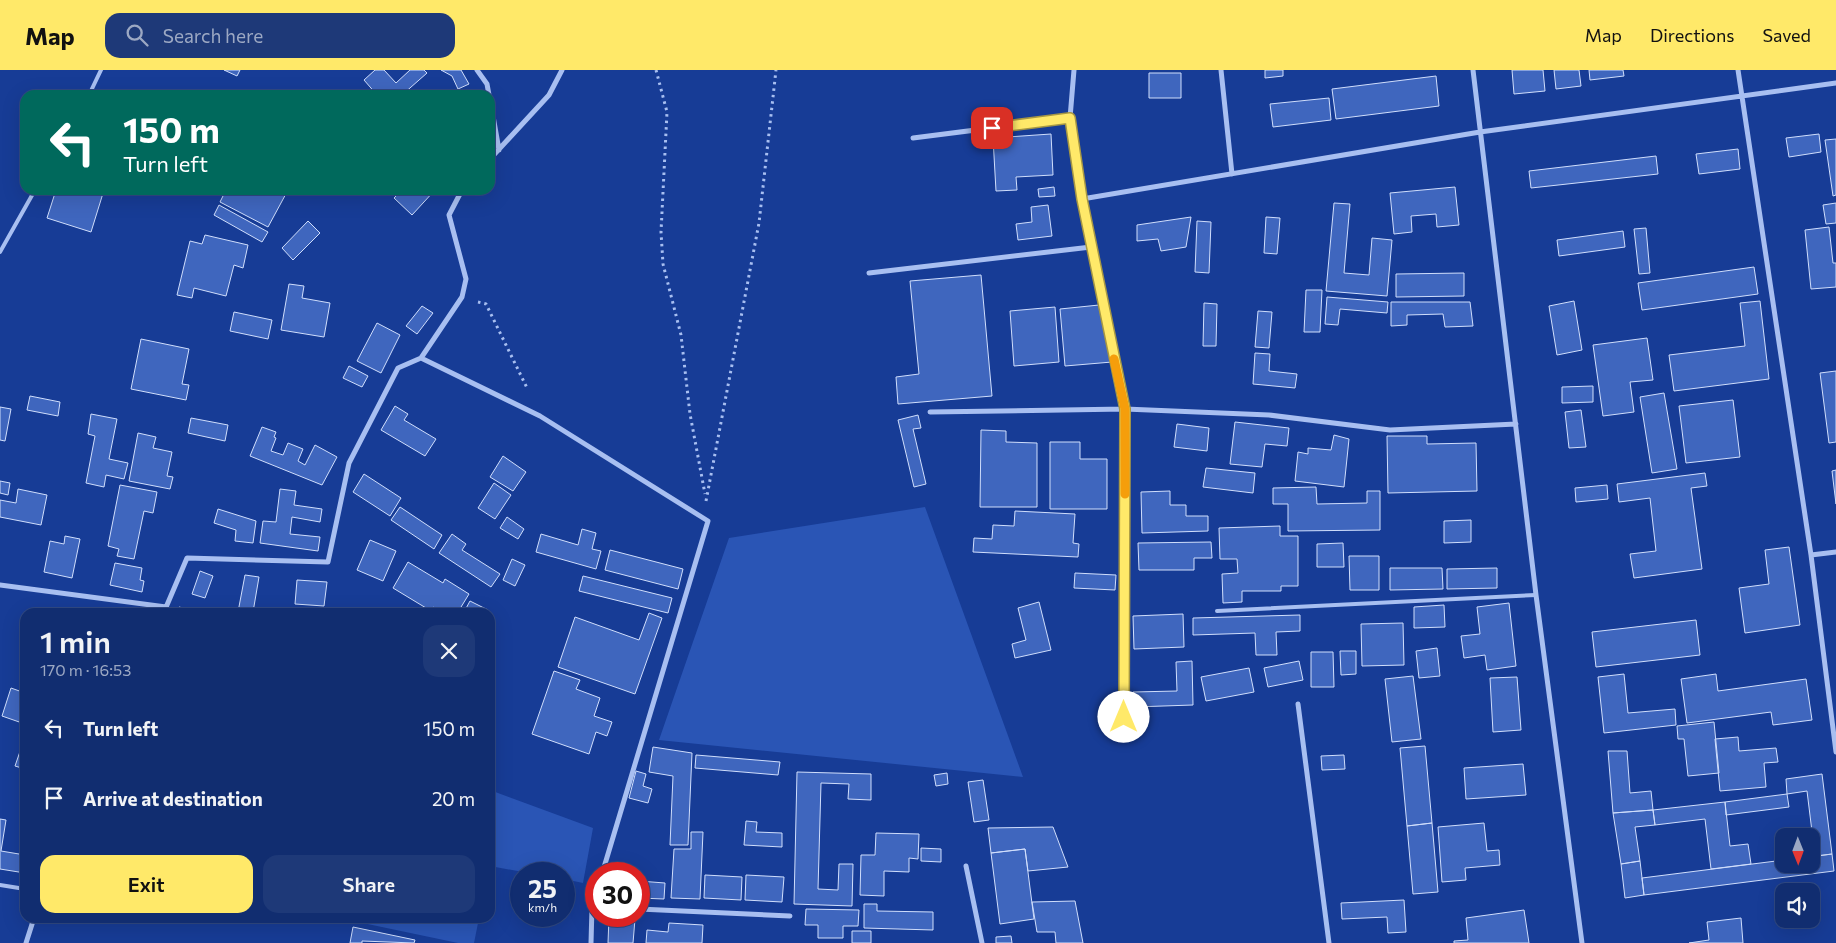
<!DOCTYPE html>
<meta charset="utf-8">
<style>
body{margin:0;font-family:Commissioner,sans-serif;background:#1e3978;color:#f1f3f6;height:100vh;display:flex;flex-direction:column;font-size:19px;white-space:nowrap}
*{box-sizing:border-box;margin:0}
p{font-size:16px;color:#9ca8c3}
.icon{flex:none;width:28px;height:28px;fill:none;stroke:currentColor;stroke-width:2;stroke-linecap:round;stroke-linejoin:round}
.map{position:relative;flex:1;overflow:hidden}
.sheet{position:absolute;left:20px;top:538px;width:475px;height:315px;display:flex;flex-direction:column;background:#112d70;border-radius:15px;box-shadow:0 5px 20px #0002,0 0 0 1px #304983}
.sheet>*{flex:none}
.top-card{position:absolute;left:20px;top:20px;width:475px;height:105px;border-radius:15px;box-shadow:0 5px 20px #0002,0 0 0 1px #304983;background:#00695c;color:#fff;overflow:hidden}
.needle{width:32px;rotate:179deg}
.buttons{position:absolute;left:1775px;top:758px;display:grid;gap:10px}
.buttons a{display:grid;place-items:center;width:45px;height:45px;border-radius:10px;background:#112d70;box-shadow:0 5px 20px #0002,0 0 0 1px #304983;font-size:25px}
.speed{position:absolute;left:510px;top:792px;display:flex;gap:10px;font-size:25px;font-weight:700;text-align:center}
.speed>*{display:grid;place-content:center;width:65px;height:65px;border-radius:50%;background:#112d70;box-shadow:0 5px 20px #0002,0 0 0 1px #304983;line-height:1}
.speed small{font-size:12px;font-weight:400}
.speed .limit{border:8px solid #d22;background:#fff;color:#111}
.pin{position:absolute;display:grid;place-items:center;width:42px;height:42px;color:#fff;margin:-21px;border-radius:10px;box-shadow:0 2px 8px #0006}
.me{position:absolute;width:55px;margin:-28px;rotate:0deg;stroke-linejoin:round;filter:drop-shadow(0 0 4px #0008)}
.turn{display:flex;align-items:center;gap:18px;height:105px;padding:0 20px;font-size:22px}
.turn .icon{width:65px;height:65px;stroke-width:2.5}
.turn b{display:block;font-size:35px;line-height:42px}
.round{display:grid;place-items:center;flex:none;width:52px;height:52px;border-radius:15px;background:#1e3978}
.head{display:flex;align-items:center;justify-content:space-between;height:85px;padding:0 20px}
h1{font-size:30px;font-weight:600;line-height:38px}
.action{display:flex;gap:10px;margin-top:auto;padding:10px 20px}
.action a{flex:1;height:58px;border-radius:15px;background:#ffe969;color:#111;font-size:20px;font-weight:600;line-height:58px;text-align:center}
.action a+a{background:#1e3978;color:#f1f3f6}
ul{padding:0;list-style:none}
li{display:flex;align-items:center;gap:15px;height:70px;padding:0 20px}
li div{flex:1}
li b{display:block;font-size:19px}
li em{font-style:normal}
header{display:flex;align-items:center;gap:30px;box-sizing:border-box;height:70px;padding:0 25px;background:#ffe969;color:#111}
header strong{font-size:24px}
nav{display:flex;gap:28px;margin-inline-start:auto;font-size:18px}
.search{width:350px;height:45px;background:#1e3978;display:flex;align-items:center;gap:12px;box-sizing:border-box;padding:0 18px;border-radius:15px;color:#9ca8c3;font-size:19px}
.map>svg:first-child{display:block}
.green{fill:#2a55b5}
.building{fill:#3f66be;stroke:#d0defc}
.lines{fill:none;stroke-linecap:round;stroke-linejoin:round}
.path{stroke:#a8bff1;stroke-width:3;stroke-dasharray:2.5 4;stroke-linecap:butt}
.service{stroke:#a8bff1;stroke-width:4}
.minor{stroke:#a8bff1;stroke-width:5}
.route-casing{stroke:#a69744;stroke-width:12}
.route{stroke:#ffe969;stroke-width:9}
.slow{stroke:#f59e0b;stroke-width:9}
</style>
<header>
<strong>Map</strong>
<div class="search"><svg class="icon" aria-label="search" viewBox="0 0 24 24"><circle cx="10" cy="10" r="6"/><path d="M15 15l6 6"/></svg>Search here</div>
<nav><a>Map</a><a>Directions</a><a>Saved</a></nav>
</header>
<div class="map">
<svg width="1836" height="873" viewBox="0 0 1836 873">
<rect width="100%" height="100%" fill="#173c96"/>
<!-- green -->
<path class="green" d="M925,437L1023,707L659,670L729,468Z
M490,720L593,758L583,813L564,809V804H534L490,796Z
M339,848H479L474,873H458Z"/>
<!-- building -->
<path class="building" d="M224,0H240L237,6Z
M375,0H384L396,13L410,0H424L427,3L402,25H377L364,10Z
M441,0H461L469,14L458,19L452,6Z
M1265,0H1283V6L1265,8Z
M1512,0H1543L1545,21L1514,24Z
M1554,0H1579L1581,16L1556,19Z
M1589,0H1623L1624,6L1590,10Z
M1149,3H1181V28H1149Z
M1436,6L1439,36L1336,49L1332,19Z
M1329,28L1331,50L1273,57L1270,34Z
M1051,64L1053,105L1016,107L1017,120L996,121L993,68Z
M1819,64L1821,82L1789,87L1786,68Z
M1836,69V125L1833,126L1825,70Z
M1738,79L1740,99L1699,104L1696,84Z
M1656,86L1658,104L1531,118L1529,101Z
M1054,117L1055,126L1039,127L1038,119Z
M1455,117L1459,155L1437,157L1436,144L1411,146L1412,162L1394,164L1390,123Z
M56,120H104L91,162L47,148Z
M226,120H288L268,157L220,132Z
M402,120H435L412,145L394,128Z
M1334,133L1350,134L1344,203L1369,205L1372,168L1392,170L1387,226L1326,221Z
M1836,133V153L1826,154L1823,135Z
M219,135L268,162L262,172L214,145Z
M1048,135L1052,166L1018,170L1016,154L1032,152L1031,137Z
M1191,147L1186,177L1161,181L1158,169L1137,171V155Z
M1266,147L1280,148L1277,184L1264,183Z
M308,151L320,163L293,190L282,178Z
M1197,151L1211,152L1209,203L1195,202Z
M1829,157L1833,193H1836V217L1811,219L1805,160Z
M1646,158L1650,203L1639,204L1634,159Z
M1623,161L1625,177L1559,186L1557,170Z
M205,165L248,175L243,198L234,195L226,226L194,218L192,228L177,225L190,171L202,174Z
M1754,197L1758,224L1642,240L1638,213Z
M1464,203V226L1396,227V204Z
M981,205L992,326L898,334L896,307L919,304L910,211Z
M289,214L304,216L302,228L330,233L324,267L281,260Z
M1306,220H1322L1320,262H1304Z
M1327,227L1388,232L1387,243L1340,239L1338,255L1325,254Z
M1574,231L1582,280L1557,285L1549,236Z
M1760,231L1769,309L1674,321L1669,285L1745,276L1740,233Z
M1391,232H1470L1473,256L1445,257L1443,244L1407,245V255L1391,256Z
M1204,233L1217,234L1216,276H1203Z
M1099,235L1112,292L1065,296L1060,239Z
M422,236L433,243L417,264L406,256Z
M1055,237L1059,292L1014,296L1010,241Z
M1258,241L1272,242L1269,278L1255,277Z
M234,242L272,250L268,269L230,261Z
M377,253L400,265L381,303L357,291Z
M1647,268L1653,310L1630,312L1634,342L1603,346L1593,275Z
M141,269L189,279L182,314L189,315L186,330L131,319Z
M1255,283L1270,284L1269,301L1297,304L1295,318L1253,314Z
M349,296L368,306L362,317L343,308Z
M1836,301V372L1829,373L1820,303Z
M1593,316V332L1562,333V317Z
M1664,323L1677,399L1652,403L1640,327Z
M30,326L60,332L58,346L27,340Z
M1733,330L1740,387L1686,393L1679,336Z
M395,336L408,344L404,350L436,369L425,386L381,360Z
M0,337L11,339L5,371L0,370Z
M1581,340L1586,377L1569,378L1565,342Z
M91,344L117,349L109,389L128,393L124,409L106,405L104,417L86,413L95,366L88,364Z
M918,345L921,358L913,359L926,414L914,417L898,350Z
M191,348L228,355L225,371L188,363Z
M1235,352L1289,358L1287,376L1265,374L1262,397L1230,394Z
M1177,354L1209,358L1207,381L1174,377Z
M262,357L276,362L274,367L276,368L271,381L283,385L288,373L303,379L298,391L305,395L315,375L337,387L322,415L250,386Z
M981,360L1006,361V372L1037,373V437H980Z
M138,363L156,367L153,378L172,382L167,406L173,407L170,419L129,411Z
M1334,365L1349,369L1344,417L1295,411L1298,382L1308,384V378L1331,380Z
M1387,366H1427V374L1476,373L1477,421L1388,423Z
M1050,372H1080V389H1107V439H1050Z
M503,386L526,402L513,421L490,407Z
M1206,398L1255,403L1253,423L1203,417Z
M1836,400V434L1832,401Z
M1705,403L1707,416L1691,418L1702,499L1634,508L1630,484L1656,481L1650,428L1619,432L1617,414Z
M364,404L401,428L390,446L353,422Z
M0,411L10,413L8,425L0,423Z
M494,413L511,425L495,449L478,438Z
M120,415L157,422L153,443L144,441L134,489L117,486L119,479L108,476Z
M1607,415L1608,429L1576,432L1575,418Z
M1316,417L1317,434L1367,433V421H1380V460L1288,461V434H1273V418Z
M18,419L47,425L41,455L0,447V430L16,433Z
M280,419L296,421L294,435L322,439L320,452L292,447L290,464L320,467L318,481L260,473L263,451L276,452Z
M1170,421V435H1186V446H1208V461L1142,463L1141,422Z
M400,437L442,465L434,479L391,450Z
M218,439L256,451L253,473L235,471L236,460L214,453Z
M1015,441L1075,444L1073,473L1079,474L1078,487L973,482L974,468L992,469L993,455L1014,456Z
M507,447L524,459L518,469L500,458Z
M1471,450V472L1444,473V451Z
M1280,456V466H1298V516H1281V521H1242V532L1223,533L1222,504L1238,503L1237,489H1220L1219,458Z
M582,459L596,463L592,479L601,481L596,499L536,482L541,464L578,475Z
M452,464L466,474L462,480L500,504L491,517L439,483Z
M65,466L80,469L72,508L44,502L50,471L64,474Z
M370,470L396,481L383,511L357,500Z
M1211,472L1212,488H1194V500H1139L1138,473Z
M1343,473L1344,497H1317V474Z
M1789,477L1800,555L1745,563L1739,518L1769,514L1765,480Z
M610,480L683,499L678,519L605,500Z
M1349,486H1379V520H1350Z
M512,489L525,495L515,516L503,510Z
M408,492L443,513L445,509L469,524L458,542H441L433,537L431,541L393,518Z
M115,493L142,498L140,510L144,511L142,522L110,515Z
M1390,498H1442L1443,519L1390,520Z
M1497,498V518L1447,519V499Z
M200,501L213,506L205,528L192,524Z
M1075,503L1116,505L1115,520L1074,518Z
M245,505L259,507L253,542H238Z
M583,506L672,528L668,543L579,521Z
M297,510L327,512L324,536L295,534Z
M470,531L488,540L487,542H464Z
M1039,532L1051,580L1015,588L1012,574L1026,570L1018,538Z
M1509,533L1516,596L1487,600L1485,585L1464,588L1461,566L1480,564L1477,537Z
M1444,535L1445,557L1414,558V537Z
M179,537L195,541V542H178Z
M649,543L662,548L635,624L558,597L575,547L639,570Z
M1183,544L1184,577L1134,579L1133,546Z
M1300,545V561L1276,562L1277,585H1256L1255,563L1193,565V548Z
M1696,550L1700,585L1596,597L1592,562Z
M1403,553L1404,595L1362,596L1361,554Z
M1437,578L1440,606L1419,608L1416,581Z
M1340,581H1356V604L1341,605Z
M1311,582H1333L1334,617H1311Z
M1192,591L1193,635L1133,637V622L1177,621L1176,592Z
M1299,591L1303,610L1268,617L1264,598Z
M1249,598L1254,622L1206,631L1201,607Z
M554,601L580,610L576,619L600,628L594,646L612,652L607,666L596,662L589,684L532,664Z
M1624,604L1628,643L1675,639L1676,655L1604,663L1598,607Z
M1716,604L1718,621L1806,609L1812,650L1773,655L1771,642L1687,653L1681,609Z
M1413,606L1421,669L1392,672L1385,609Z
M1517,607L1521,660L1493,662L1490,608Z
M11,618L25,623V654L2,646Z
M1714,652L1719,703L1688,706L1684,669H1678L1677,656Z
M25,667V699L15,696Z
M1738,667L1739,681L1776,678L1778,692L1764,693L1766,717L1720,721L1715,669Z
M1425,676L1432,753L1407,756L1400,678Z
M653,677L692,683L688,775H670L673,706L649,702Z
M1608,681H1627L1630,723L1651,721L1653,740L1613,743Z
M696,685L780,692L778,705L695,698Z
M1344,685L1345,699L1322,700L1321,686Z
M1523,694L1526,725L1466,729L1464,698Z
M636,701L646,704L643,716L652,719L648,733L629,728Z
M797,702L871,704V730L848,729L849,714L821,713L818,819L838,820L839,794H853L852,836L794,834Z
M947,703L948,714L936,716L934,705Z
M1822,704L1832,784L1815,786L1807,721L1787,724L1786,709Z
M983,710L989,750L974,752L968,712Z
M1787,724L1789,737L1726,745L1725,732Z
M1725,732L1730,776L1748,774L1751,794L1711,799L1705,749L1655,755L1653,740Z
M1653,740L1655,755L1635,757L1640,791L1621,794L1613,743Z
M0,749L6,750L1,781L25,785V803L0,799Z
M746,751L757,752L756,762L782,763V777L744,775Z
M1432,753L1438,822L1413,824L1407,756Z
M1484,753L1487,781L1499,780L1500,795L1465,798L1466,810L1442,812L1438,757Z
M1053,757L1068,797L1028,801L1025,779L991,783L988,758Z
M691,762H703L700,829L671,828L674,779H691Z
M876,763L919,764L918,789L909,788V802L884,801V826L860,825L861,785H875Z
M921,778L941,779V792L921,791Z
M1025,779L1034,849L1000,854L991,783Z
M1832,784L1834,801L1644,825L1642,808L1784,790V794H1811V787Z
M1640,791L1644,825L1625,828L1621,794Z
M705,805L742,807L741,830L704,828Z
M746,805L784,807L782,832L745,830Z
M639,811L665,813L664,829L639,828Z
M1404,830L1406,862L1388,863L1387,847L1342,849L1341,833Z
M1075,831L1083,873H1056L1055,862H1037L1032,832Z
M864,834H877V841L933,842V860L864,858Z
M806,839L859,840L858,856H843V868H818V855H805Z
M1524,840L1529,873H1454V871L1468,870L1466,848Z
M609,847L635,849L633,873H608Z
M1741,848L1743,873H1689L1709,870L1707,852Z
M669,853L703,855L702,873H646L647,860L668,862Z
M353,857L415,870L414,873L362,871V873H350Z
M852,861H871V873H852Z
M1011,866L1012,873H996V867Z"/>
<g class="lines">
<!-- path -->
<path class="path" d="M656,0L667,42L661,162L663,194L681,265L690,344L705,424
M478,232L486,234L528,320
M706,431L759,153L776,0"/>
<!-- service -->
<path class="service" d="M89,25L101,0
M0,182L35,120
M1217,541L1536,525
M0,815L25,819"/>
<!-- minor -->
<path class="minor" d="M477,0L487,14L489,25
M1074,0L1070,48L1082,129L1125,339L1124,647
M1221,0L1232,104
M1473,0L1536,525L1582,873
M1738,0L1811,485L1836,682
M490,29L499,80
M913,68L1070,48
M490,89L549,25L562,0
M1082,129L1480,62L1836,13
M869,203L1091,177
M421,288L462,227L466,209L449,145L462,120
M930,342L1125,339L1269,345L1390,360L1516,354
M1811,485L1836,482
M0,515L166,537
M164,542L187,488L328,492L349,393L398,298L421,288L540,346L708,451L602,804
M1298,634L1329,873
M966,796L982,873
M639,839L790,846
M26,873L34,848
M591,873L592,837L596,823"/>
</g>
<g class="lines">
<!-- route casing -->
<g class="route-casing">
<path id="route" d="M992,58L1070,48L1082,129L1125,339L1124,647"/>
</g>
<!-- route -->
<use href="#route" class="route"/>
<!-- slow -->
<path class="slow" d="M1114,289L1125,339V424"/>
</g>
</svg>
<div class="buttons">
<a><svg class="needle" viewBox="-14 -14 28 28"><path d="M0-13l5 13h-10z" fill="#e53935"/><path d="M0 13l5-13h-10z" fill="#9ca8c3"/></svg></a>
<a><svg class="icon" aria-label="sound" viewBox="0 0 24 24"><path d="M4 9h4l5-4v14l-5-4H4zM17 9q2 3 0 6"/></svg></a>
</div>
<div class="speed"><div>25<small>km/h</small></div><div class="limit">30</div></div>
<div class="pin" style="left:992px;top:58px;background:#d93025"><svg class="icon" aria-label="arrive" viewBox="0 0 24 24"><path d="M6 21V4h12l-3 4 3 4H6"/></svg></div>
<svg class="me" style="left:1124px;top:647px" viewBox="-20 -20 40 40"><circle r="19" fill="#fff"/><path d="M0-13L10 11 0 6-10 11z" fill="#ffe969"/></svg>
<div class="top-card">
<div class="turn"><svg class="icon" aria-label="left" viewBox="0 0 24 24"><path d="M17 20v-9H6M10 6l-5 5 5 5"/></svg><div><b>150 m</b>Turn left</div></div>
</div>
<section class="sheet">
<div class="head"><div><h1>1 min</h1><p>170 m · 16:53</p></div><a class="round"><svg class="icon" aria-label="close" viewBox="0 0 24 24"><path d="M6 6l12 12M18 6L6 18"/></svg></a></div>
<ul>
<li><svg class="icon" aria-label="left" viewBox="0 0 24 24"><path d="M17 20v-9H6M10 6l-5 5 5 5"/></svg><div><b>Turn left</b></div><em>150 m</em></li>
<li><svg class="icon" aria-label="arrive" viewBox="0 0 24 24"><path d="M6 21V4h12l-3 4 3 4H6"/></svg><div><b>Arrive at destination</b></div><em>20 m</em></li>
</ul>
<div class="action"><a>Exit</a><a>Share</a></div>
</section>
</div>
